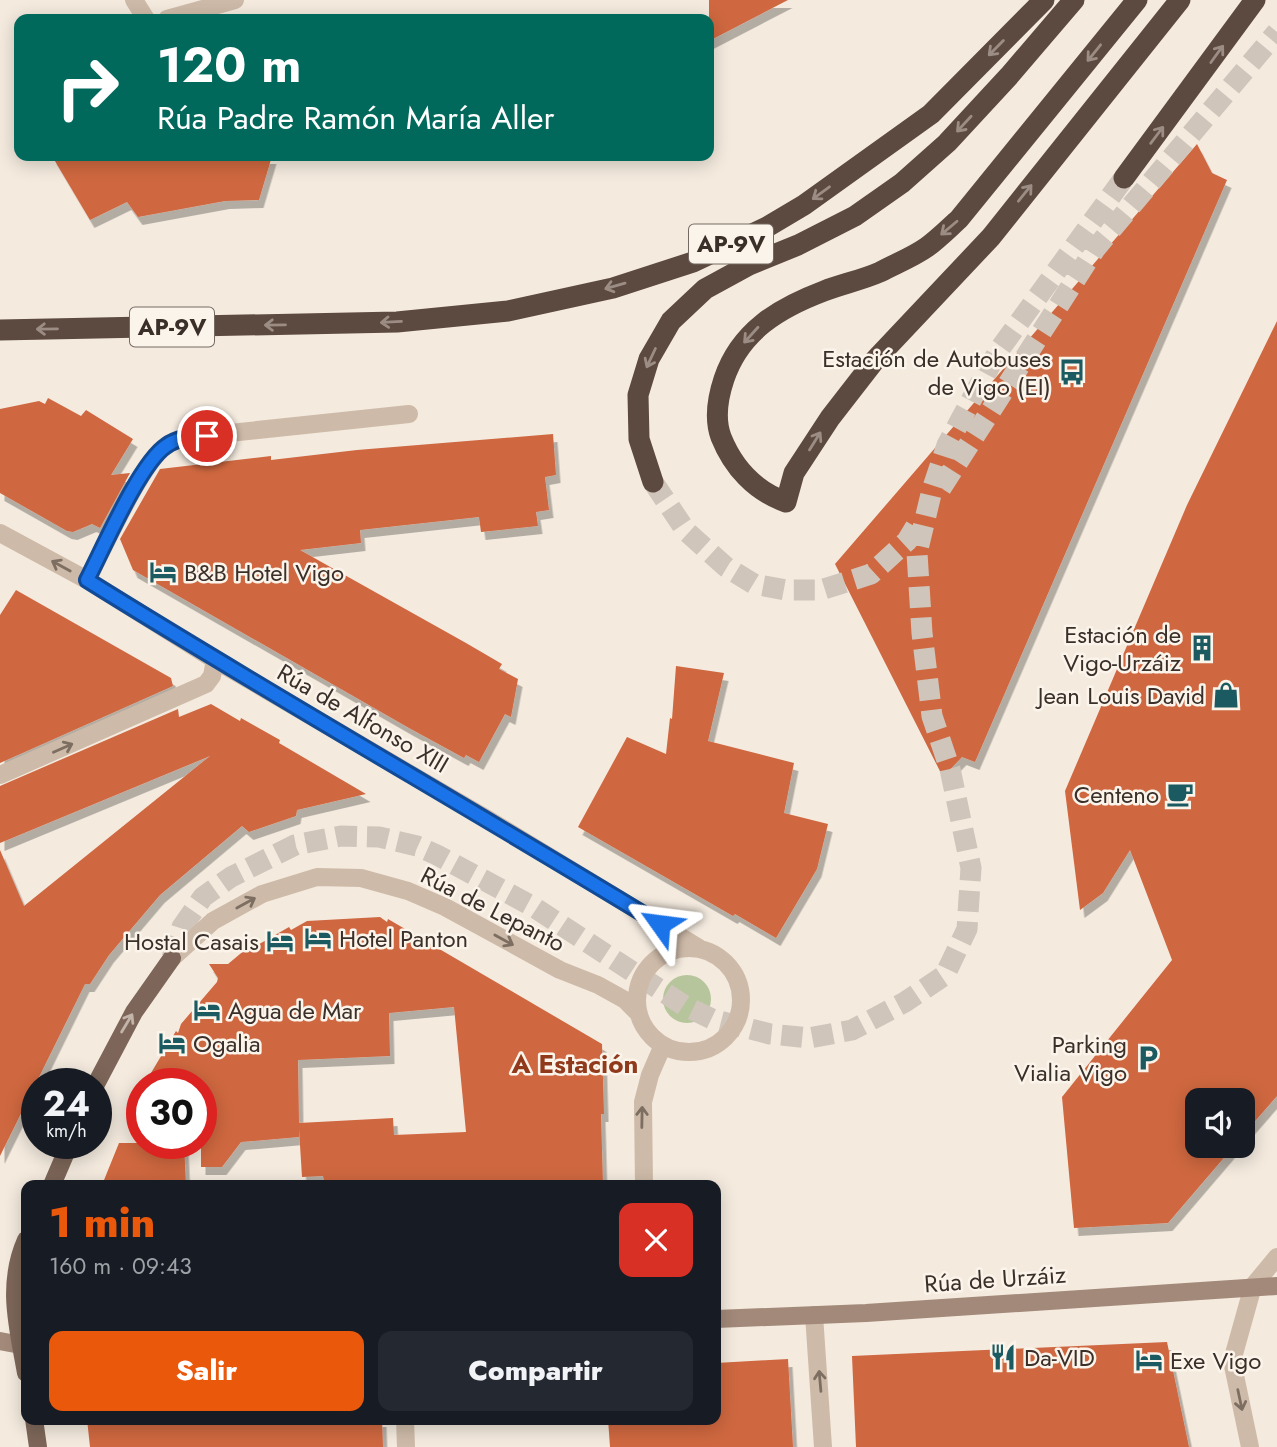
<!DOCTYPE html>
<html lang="es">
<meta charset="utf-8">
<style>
body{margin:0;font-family:Jost,sans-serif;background:#242831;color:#f1f3f6;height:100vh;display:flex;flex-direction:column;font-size:26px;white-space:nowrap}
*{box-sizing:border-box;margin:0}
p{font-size:23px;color:#9ea1a6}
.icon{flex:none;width:38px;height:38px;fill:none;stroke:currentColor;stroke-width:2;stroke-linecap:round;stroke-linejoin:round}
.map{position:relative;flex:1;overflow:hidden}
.side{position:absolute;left:21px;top:1180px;width:700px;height:245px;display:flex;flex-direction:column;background:#171b24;border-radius:14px;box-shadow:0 4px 18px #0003}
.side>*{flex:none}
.guide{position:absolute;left:14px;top:14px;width:700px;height:147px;border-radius:14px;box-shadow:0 4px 18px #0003;background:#00695c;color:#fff;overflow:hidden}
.buttons{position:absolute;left:1185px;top:1088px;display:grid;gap:14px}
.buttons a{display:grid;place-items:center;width:70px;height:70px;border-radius:14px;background:#171b24;box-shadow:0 4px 18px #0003;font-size:35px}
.speed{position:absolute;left:21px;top:1068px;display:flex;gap:14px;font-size:35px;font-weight:700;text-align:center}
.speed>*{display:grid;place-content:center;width:91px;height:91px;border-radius:50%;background:#171b24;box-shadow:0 4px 18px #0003;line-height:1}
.speed small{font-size:18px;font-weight:400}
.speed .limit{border:10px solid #d22;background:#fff;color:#111}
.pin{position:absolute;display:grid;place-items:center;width:60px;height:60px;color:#fff;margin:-30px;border:4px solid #fff;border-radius:50%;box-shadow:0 2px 7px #0007}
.me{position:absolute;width:77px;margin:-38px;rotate:301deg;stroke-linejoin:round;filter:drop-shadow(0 0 5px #0008)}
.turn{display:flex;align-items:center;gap:24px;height:147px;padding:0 28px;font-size:32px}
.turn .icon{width:91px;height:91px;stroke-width:2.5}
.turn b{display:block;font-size:49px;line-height:60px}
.round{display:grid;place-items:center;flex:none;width:74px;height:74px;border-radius:14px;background:#242831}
.summary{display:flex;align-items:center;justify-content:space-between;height:119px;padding:0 28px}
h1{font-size:42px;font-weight:800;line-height:52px;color:#ea580c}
.cta{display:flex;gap:14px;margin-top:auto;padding:14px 28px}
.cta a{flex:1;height:80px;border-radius:14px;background:#ea580c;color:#fff;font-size:28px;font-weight:800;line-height:80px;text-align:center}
.cta a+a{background:#242831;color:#f1f3f6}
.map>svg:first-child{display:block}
.green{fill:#b7c59c}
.building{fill:#cf6741;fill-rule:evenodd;filter:url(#shadow)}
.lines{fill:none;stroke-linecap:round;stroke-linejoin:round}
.motorway-tunnel{stroke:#cfc5ba;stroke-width:21;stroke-dasharray:21 10;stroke-linecap:butt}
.minor{stroke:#cebaa8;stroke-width:18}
.tertiary{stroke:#cebaa8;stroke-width:18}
.secondary{stroke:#a28979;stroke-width:18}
.primary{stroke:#7d6659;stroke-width:18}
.motorway{stroke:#5c493f;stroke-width:21}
.oneway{stroke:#9c8d84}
.oneway2{stroke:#7d6e62}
.oneway3{stroke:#c2b4a9}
.route-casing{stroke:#114b97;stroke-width:18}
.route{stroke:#1a73e8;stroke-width:12}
.labels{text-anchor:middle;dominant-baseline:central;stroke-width:5;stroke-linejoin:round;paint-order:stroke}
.shield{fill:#fbf4eb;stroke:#746a63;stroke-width:2}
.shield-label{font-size:23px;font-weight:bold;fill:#3a2f29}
.poi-label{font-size:24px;fill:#3a2f29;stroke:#fbf4eb;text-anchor:end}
.street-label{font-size:24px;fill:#3a2f29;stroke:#fbf4eb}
.neighbourhood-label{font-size:26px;font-weight:bold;fill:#90391b;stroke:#fbf4eb}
</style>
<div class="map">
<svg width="1277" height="1447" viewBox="0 0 1277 1447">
<defs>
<filter id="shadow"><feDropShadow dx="4.5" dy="8" stdDeviation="0" flood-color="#0004"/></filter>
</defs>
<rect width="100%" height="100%" fill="#f4eade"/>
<!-- green -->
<path class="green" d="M663 999a24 24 0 1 1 48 0a24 24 0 1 1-48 0Z"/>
<!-- building -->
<path class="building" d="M709,0H788L709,41Z
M1197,144L1212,173L1227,180L975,762L962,757L943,777L835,564Z
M52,156H272L259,200L225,201L138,217L127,202L90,220Z
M1277,321V1096L1242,1136V1101H1197V1146H1234L1168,1223L1074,1228L1062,1097L1172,960L1130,850L1103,893L1080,910L1065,791L1187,505Z
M48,398L81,416L86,410L133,439L111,475L130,473L100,528L92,524L73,532L67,531L0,493V409L39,401L45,404Z
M553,434L556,475L545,477L549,510L536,512L538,526L481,532L479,517L360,530L361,543L300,550L466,643L502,664L499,669L518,679L511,717L505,714L479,762L466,755L464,758L409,728L133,570L120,539L160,469L271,456V460L357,450Z
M16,590L171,678L173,686L0,763V615Z
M676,666L724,673L708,741L794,763L784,813L828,824L817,869L776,938L735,914L733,916L578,827L627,737L666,754L670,718L672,719Z
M211,704L240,721L241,718L280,740L279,743L366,794L297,810L296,816L249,832L242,826L160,895L109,955L90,984H85L0,1156V850L24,906L210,756L0,843V786L178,709L179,717Z
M380,917L387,922L388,919L602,1044L604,1114H601L603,1185H325L323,1176L302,1177L299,1129V1137L241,1142L222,1167H201V1083H145L176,1031L178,1033L181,1024L217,982L218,978L209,964H228L246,949L247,951L289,927L291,930L307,921ZM454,1007L466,1132L394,1135L393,1118L299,1123L298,1060L390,1056L389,1013Z
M119,1143H184L186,1185H102Z
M1167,1342L1189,1447H856L852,1356Z
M788,1359L793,1447H610L608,1419H716V1363Z
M87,1419H382L383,1447H90Z"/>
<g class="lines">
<!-- motorway-tunnel -->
<path class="motorway-tunnel" d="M653,482L686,531L726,567L754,584L786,590H821L871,574L907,541L919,521
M941,488L1095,249L1277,32
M172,958L182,927L203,897L231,877L295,845L341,836L379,837L417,846L437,855L532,906L685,1006L712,1019L770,1034L809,1038L852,1030L905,1002L945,975L967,929L971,868L950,769L932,716L922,633L917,553L932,490L947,445L975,393L999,350L1124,178"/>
<!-- minor -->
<path class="minor" d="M134,0L146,19
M167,19L235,0
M0,533L87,580L215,660L489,820L699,948
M87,580C103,550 142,461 167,445C171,442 177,440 182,438L409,414
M0,775L206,684L212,676L215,660
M637 1000a52 52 0 1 1 104 0a52 52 0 1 1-104 0Z
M172,958L213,921L262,894L317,877L361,878L408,891L445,907L560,970L598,985L625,1000L638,1013
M644,1185L643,1102L650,1075L663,1045
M814,1315L823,1447
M405,1419L406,1447
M1250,1447L1232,1361L1253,1286"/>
<!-- tertiary -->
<path class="tertiary" d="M1253,1286L1277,1257"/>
<!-- secondary -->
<path class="secondary" d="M716,1319L866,1313L1277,1286
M0,1341L26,1346"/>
<!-- primary -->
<path class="primary" d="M96,1084L134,1012L172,958
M52,1185L70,1143
M26,1240C6,1285 18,1327 26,1373
M34,1419L38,1447"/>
<!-- motorway -->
<path class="motorway" d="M1137,0L959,219C949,228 938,239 927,247C913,257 895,264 880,272C862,280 842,284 824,291C779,308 740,331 724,379C718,397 714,418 721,437C733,467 755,491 786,502L794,473L830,418L875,360L991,237L1180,0
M1124,178L1255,0
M0,330L397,322L508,311L613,288L693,262L767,227L804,205L931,114L1044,0
M653,482L639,439L638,395L649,359L671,321L705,289L749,265L798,245L855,216L902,183L947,143L1009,76L1074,0"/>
</g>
<!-- one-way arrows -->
<defs><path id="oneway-shaft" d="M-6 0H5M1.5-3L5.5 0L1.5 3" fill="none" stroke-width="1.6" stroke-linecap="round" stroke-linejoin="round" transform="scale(1.75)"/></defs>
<g class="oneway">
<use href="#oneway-shaft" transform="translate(996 48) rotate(135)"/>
<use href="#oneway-shaft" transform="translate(1094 53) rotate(129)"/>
<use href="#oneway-shaft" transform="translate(1217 54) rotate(-54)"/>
<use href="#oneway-shaft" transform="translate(964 124) rotate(133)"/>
<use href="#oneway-shaft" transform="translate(1157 135) rotate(-53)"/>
<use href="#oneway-shaft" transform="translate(821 193) rotate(144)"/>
<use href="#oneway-shaft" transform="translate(1025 193) rotate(-51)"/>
<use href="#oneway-shaft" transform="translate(949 228) rotate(140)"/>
<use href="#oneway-shaft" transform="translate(615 286) rotate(164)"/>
<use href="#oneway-shaft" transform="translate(391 322) rotate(177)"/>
<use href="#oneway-shaft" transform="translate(275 325) rotate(179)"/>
<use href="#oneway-shaft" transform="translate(47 329) rotate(179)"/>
<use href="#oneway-shaft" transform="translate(751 335) rotate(132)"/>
<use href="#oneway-shaft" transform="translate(651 358) rotate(115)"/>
<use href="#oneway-shaft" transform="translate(815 441) rotate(-58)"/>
</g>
<g class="oneway2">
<use href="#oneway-shaft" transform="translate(61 566) rotate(-151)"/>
<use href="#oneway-shaft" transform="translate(63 748) rotate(-24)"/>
<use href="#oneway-shaft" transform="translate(246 903) rotate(-29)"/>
<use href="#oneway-shaft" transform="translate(504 940) rotate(29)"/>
<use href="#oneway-shaft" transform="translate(642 1117) rotate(-89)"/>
<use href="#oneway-shaft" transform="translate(820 1381) rotate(-95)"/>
<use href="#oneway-shaft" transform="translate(1240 1400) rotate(78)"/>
</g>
<use class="oneway3" href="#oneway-shaft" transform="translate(127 1023) rotate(-59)"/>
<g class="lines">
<!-- route casing -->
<g class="route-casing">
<path id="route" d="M207,436C193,437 178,437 166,446C140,463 103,549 87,580C276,698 470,808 660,924"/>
</g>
<!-- route -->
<use href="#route" class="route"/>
</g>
<!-- icons -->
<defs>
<g id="bus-bare" transform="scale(2.1)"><path d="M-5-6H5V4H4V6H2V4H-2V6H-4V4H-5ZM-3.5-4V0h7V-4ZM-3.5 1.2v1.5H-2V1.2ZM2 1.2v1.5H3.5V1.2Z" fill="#1b5a60" stroke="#fbf4eb" stroke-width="2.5" paint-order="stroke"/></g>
<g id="hotel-bare" transform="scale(2.1)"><path d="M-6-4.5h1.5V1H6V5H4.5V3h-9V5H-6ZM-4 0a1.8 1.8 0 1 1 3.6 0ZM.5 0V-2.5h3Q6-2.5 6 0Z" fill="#1b5a60" stroke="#fbf4eb" stroke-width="2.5" paint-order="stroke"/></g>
<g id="building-bare" transform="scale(2.1)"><path d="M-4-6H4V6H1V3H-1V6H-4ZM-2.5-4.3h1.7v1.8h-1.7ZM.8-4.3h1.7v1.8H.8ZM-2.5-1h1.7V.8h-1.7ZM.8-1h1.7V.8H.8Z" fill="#1b5a60" stroke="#fbf4eb" stroke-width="2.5" paint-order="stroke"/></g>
<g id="shop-bare" transform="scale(2.1)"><path d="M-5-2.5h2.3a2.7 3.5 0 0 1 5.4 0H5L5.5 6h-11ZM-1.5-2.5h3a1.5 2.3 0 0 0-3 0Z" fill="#1b5a60" stroke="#fbf4eb" stroke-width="2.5" paint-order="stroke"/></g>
<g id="cafe-bare" transform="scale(2.1)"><path d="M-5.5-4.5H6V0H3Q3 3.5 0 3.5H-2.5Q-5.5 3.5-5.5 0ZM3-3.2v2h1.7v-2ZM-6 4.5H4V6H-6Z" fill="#1b5a60" stroke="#fbf4eb" stroke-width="2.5" paint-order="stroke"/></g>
<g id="parking-bare" transform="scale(2.1)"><path d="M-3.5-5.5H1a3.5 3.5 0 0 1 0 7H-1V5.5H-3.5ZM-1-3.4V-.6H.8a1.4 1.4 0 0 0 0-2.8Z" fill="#1b5a60" stroke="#fbf4eb" stroke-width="2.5" paint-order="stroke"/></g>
<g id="restaurant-bare" transform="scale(2.1)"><path d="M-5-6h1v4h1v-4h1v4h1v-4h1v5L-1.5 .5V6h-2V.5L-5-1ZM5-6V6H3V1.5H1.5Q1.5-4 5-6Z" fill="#1b5a60" stroke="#fbf4eb" stroke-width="2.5" paint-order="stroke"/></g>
</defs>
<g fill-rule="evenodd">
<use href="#bus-bare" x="1072" y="372"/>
<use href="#hotel-bare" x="163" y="572"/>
<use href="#building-bare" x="1202" y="648"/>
<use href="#shop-bare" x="1226" y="695"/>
<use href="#cafe-bare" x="1180" y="794"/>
<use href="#hotel-bare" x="318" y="938"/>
<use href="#hotel-bare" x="280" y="941"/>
<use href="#hotel-bare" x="207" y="1010"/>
<use href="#hotel-bare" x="172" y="1043"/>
<use href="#parking-bare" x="1148" y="1058"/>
<use href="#restaurant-bare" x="1003" y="1357"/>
<use href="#hotel-bare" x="1149" y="1360"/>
</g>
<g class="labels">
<!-- shield labels -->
<g class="shield">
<rect x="689" y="224.5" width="84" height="39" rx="5"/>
<rect x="130" y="307.5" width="84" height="39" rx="5"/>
</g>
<g class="shield-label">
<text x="731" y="244">AP-9V</text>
<text x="172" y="327">AP-9V</text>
</g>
<!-- poi labels -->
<g class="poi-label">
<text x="1051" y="358">Estación de Autobuses<tspan x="1051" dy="28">de Vigo (EI)</tspan></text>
<text x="184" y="572" text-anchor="start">B&amp;B Hotel Vigo</text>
<text x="1181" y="634">Estación de<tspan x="1181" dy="28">Vigo-Urzáiz</tspan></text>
<text x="1205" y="695">Jean Louis David</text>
<text x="1159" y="794">Centeno</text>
<text x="339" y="938" text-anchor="start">Hotel Panton</text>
<text x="259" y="941">Hostal Casais</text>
<text x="228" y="1010" text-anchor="start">Agua de Mar</text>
<text x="193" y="1043" text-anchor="start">Ogalia</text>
<text x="1127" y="1044">Parking<tspan x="1127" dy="28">Vialia Vigo</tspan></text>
<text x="1024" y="1357" text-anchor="start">Da-VID</text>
<text x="1170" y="1360" text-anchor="start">Exe Vigo</text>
</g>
<!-- street labels -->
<g class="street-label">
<text transform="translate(363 718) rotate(30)">Rúa de Alfonso XIII</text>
<text transform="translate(493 909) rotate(27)">Rúa de Lepanto</text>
<text transform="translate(995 1279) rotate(-4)">Rúa de Urzáiz</text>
</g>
<!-- neighbourhood labels -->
<g class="neighbourhood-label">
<text x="575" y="1064">A Estación</text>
</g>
</g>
</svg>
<div class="buttons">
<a><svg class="icon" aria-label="sound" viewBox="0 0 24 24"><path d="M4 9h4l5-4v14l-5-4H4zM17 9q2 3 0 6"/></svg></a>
</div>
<div class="speed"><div>24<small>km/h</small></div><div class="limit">30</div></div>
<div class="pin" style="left:207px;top:436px;background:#d93025"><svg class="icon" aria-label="arrive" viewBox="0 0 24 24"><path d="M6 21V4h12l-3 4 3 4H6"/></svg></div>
<svg class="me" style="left:660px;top:924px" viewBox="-20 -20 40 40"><path d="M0-17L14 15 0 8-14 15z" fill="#1a73e8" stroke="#fff" stroke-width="4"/></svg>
<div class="guide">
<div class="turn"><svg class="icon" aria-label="right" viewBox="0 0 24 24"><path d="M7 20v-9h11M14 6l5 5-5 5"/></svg><div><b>120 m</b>Rúa Padre Ramón María Aller</div></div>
</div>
<section class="side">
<div class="summary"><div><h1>1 min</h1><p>160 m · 09:43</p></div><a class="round" style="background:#d93025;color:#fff"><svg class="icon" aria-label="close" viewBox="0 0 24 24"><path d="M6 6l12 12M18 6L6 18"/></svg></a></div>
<div class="cta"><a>Salir</a><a>Compartir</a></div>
</section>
</div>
